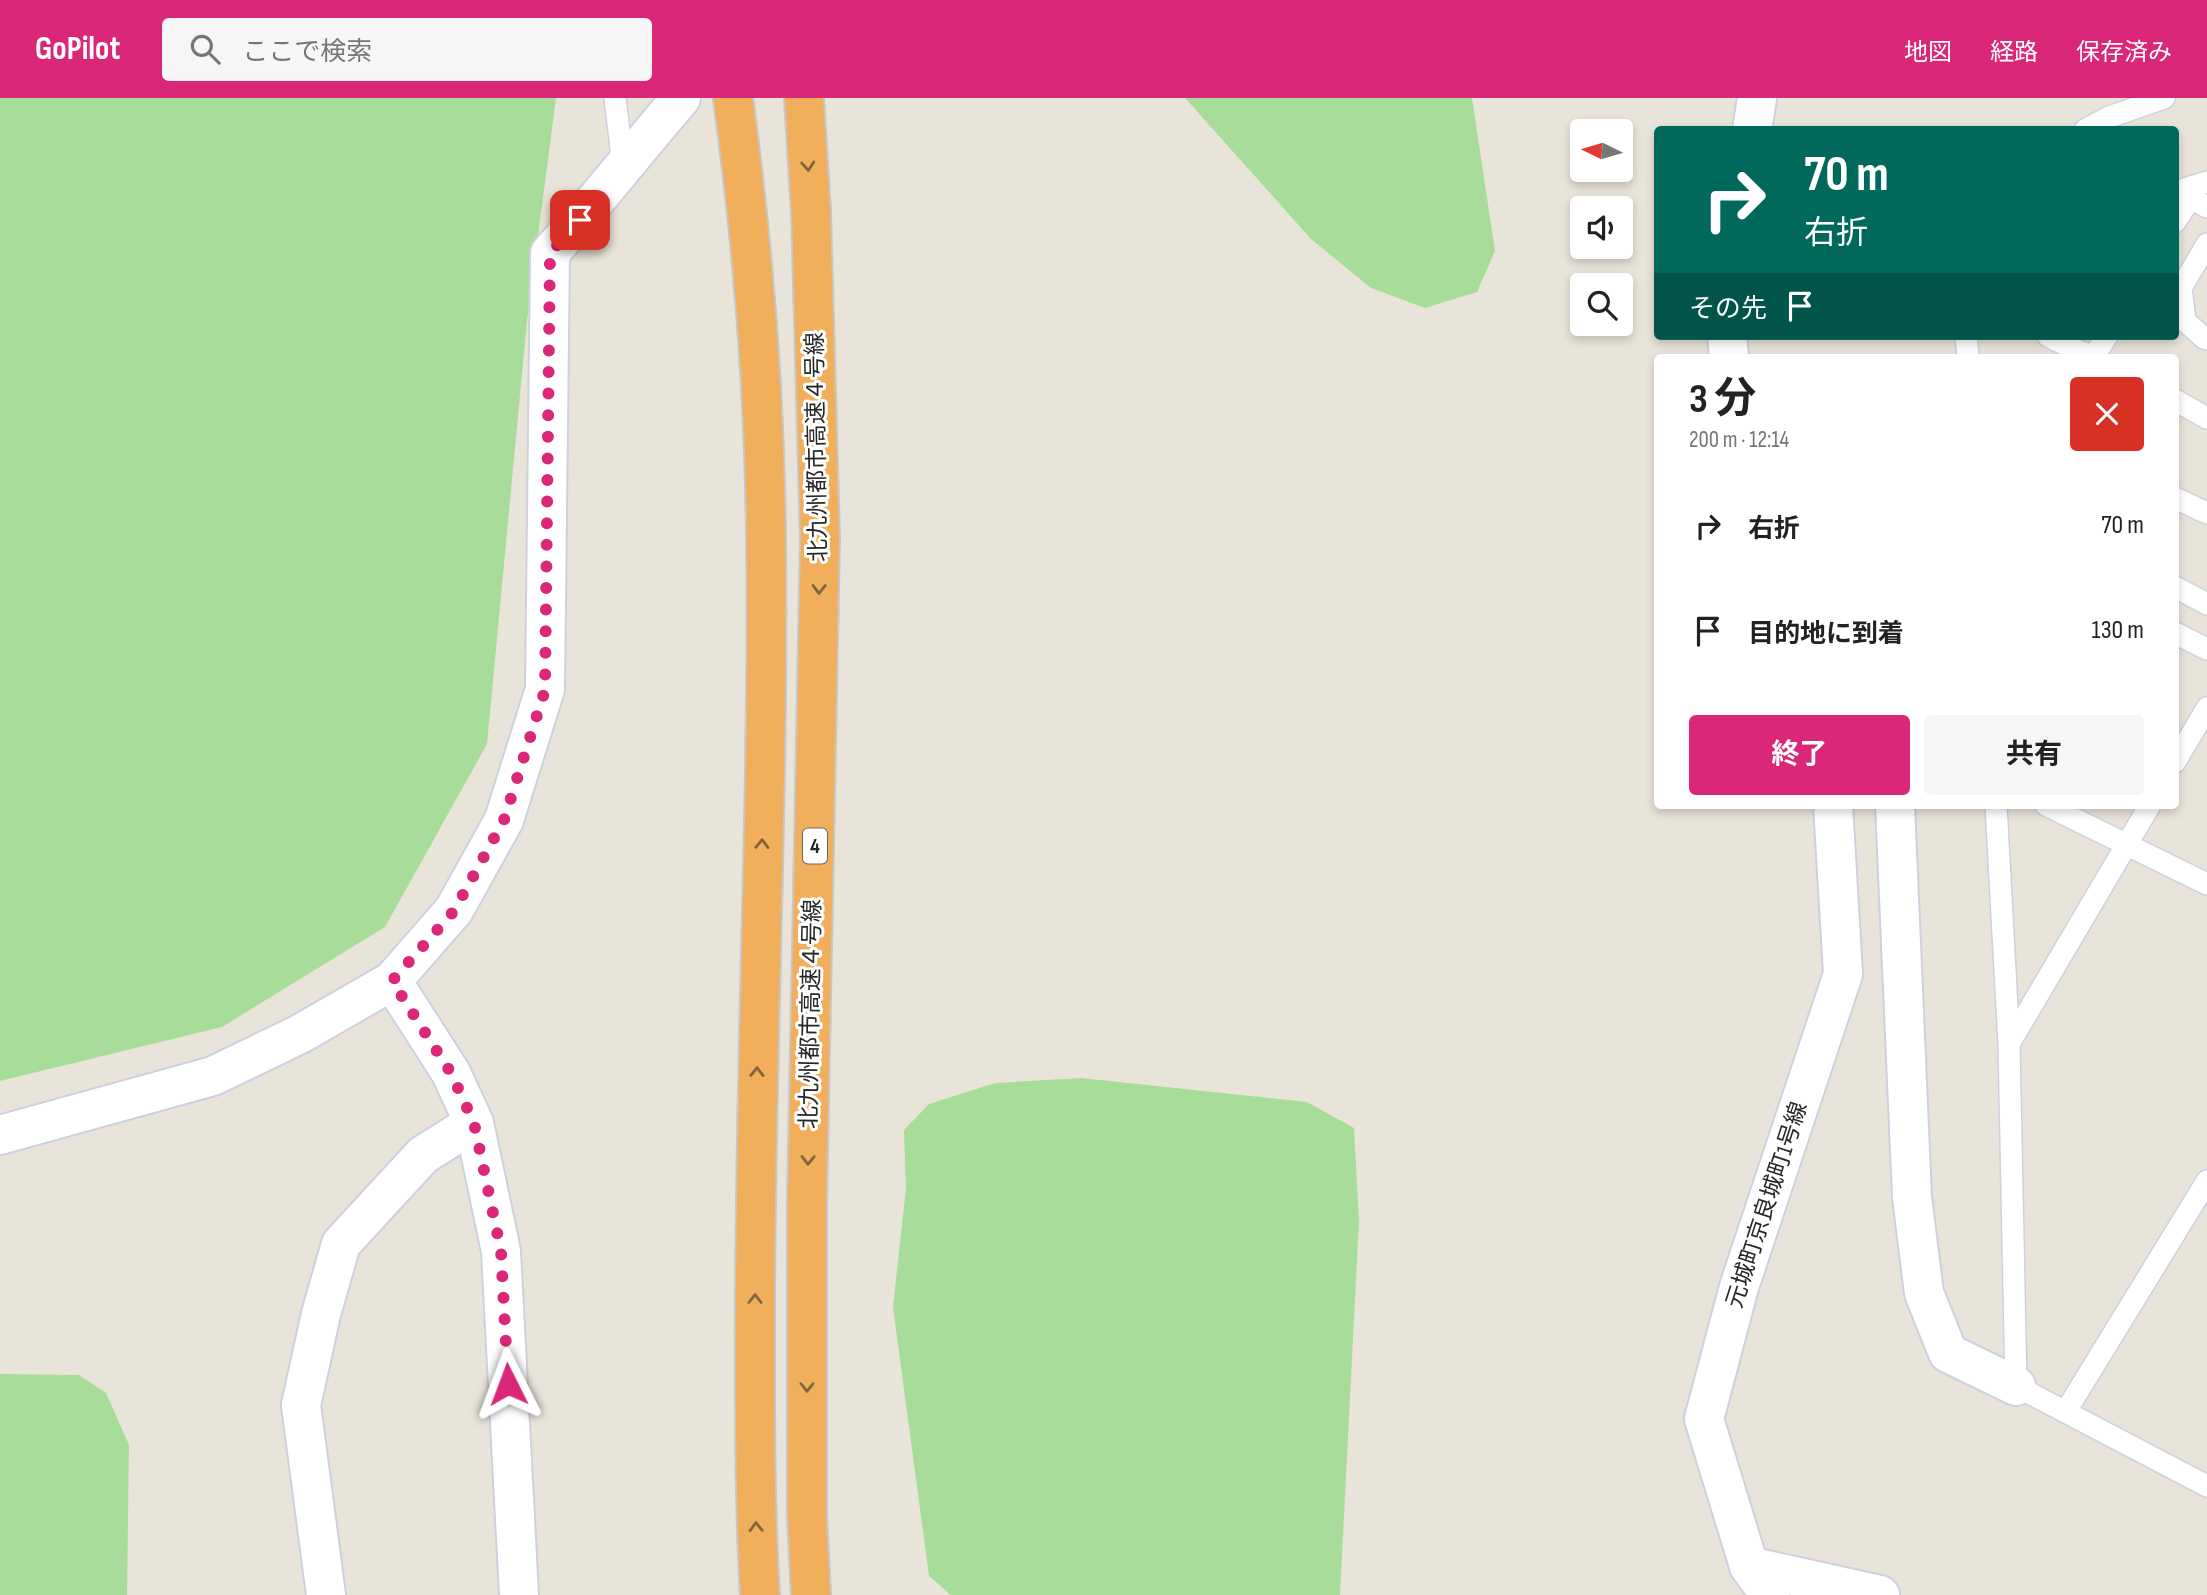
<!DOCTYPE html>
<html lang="ja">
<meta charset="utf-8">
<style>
body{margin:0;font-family:"Sofia Sans Condensed","Noto Sans JP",sans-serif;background:#f6f6f6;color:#222;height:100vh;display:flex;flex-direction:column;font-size:26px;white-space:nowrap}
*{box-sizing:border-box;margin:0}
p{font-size:23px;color:#767676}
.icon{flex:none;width:38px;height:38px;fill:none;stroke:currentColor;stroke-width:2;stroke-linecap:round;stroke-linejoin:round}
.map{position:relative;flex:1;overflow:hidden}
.panel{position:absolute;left:1654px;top:256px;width:525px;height:455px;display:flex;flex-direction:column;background:#fff;border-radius:7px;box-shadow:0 4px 10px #0003}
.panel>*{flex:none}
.top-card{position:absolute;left:1654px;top:28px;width:525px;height:214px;border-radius:7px;box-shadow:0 4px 10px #0003;background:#00695c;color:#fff;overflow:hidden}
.needle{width:46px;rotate:275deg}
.tools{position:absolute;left:1570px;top:21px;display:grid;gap:14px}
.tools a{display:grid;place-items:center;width:63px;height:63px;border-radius:7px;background:#fff;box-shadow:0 4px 10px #0003;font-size:35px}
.pin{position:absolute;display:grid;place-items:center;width:60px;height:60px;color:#fff;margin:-30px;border-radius:14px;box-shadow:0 4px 10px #0006}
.me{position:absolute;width:77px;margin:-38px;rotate:357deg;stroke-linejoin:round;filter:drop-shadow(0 0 5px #0008)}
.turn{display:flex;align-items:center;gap:24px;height:147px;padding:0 35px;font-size:32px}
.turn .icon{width:91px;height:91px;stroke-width:2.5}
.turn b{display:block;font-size:49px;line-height:60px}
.then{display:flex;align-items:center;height:66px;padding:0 35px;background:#0003;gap:14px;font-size:26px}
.round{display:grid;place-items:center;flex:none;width:74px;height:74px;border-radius:7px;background:#f6f6f6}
.headline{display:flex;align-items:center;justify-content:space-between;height:119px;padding:0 35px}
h1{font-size:42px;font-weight:700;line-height:52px}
.button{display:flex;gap:14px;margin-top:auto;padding:14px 35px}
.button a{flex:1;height:80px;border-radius:7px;background:#db2777;color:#fff;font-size:28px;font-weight:700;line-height:80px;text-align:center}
.button a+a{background:#f6f6f6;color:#222}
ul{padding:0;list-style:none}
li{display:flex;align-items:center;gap:21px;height:105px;padding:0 35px}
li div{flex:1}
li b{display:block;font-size:26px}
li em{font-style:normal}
header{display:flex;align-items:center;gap:42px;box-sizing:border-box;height:98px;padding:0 35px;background:#db2777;color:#fff}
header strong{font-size:33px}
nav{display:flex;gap:38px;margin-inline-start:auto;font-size:24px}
.search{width:490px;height:63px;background:#f6f6f6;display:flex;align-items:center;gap:18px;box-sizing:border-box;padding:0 24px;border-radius:7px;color:#767676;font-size:26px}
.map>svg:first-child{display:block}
.green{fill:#a8dc99}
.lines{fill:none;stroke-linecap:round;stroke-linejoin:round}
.service-casing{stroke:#cfd0df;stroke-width:24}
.minor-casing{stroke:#cfd0df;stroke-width:42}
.tertiary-casing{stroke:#cfd0df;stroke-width:42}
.motorway-casing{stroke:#c7c7c7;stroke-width:42}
.service{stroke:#fff;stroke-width:21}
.minor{stroke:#fff;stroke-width:38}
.tertiary{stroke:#fff;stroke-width:38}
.motorway{stroke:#f1af5c;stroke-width:38}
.oneway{stroke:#82643f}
.route{stroke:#db2777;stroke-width:12;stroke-dasharray:0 21.6}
.labels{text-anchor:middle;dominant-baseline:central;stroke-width:6;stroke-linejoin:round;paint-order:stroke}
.shield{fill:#fff;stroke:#686868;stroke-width:2}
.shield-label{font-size:21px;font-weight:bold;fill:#272727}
.street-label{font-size:23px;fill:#272727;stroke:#fff}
</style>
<header>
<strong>GoPilot</strong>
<div class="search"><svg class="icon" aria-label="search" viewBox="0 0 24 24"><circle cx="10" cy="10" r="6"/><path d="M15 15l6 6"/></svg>ここで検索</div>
<nav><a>地図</a><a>経路</a><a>保存済み</a></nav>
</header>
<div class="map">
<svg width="2207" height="1497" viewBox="0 0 2207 1497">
<rect width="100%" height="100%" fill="#e9e4d9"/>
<!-- green -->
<path class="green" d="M0,0H556L527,223L487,646L385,829L222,929L0,983Z
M1185,0H1472L1495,153L1477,194L1425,210L1371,190L1311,141Z
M1081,980L1307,1004L1354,1030L1359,1123L1340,1497H951L929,1478L893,1209L906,1090L904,1032L929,1006L995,985Z
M0,1276L79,1277L106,1295L129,1347L127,1497H0Z"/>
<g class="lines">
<!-- service casing -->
<g class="service-casing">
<path id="service" d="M615,0L623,67
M2085,32L2109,19L2164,0
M2178,93L2207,109
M2175,94L2207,84
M2175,124L2190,101
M2207,146L2181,190L2185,223L2204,240L2207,241
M1966,238L1968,259
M2048,238L2078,253L2096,259
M2094,258L2107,238
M2175,302L2207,320
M2175,400L2207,415
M2175,489L2207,506
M2175,535L2207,551
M2175,664L2207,610
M1996,707L2009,946L2016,1288L2207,1388
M2046,707L2207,786
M2009,946L2150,707
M2066,1313L2207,1083"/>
</g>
<!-- minor casing -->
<g class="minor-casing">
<path id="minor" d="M1895,707L1912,1099L1924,1195L1948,1255L2016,1288
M474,1025L501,1153L519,1497
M1749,1468L1880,1497
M326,1497L301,1307L321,1216L341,1146L423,1057L474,1025L451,975L392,883"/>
</g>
<!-- tertiary casing -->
<g class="tertiary-casing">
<path id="tertiary" d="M1752,32L1757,0
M1727,238L1729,259
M0,1037L213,978L300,936L392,883L454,812L504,722L545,591L550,155C595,105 637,51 681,0
M1770,1497L1749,1468L1704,1321L1739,1189L1843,876L1833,707"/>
</g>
<!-- motorway casing -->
<g class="motorway-casing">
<path id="motorway" d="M733,0C753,147 765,295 766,443C769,711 754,980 755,1249C755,1332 755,1414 760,1497
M804,0L811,114L820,440L807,1104V1418L811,1497"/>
</g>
<!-- service -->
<use href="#service" class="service"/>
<!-- minor -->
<use href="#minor" class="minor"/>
<!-- tertiary -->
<use href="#tertiary" class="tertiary"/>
<!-- motorway -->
<use href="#motorway" class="motorway"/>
</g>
<!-- one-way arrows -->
<defs><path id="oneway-chevron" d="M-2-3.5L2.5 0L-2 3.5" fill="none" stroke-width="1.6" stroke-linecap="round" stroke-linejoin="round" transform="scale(1.75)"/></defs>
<g class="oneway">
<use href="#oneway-chevron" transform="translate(808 68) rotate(86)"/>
<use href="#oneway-chevron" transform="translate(819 491) rotate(91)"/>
<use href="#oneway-chevron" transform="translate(762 746) rotate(-89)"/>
<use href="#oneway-chevron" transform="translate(757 974) rotate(-89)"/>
<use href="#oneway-chevron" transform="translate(808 1062) rotate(91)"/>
<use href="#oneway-chevron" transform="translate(755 1201) rotate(-90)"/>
<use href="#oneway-chevron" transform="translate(807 1289) rotate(90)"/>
<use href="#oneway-chevron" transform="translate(756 1429) rotate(-92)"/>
</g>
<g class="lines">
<!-- route -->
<path class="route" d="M508,1286L501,1153L474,1025L451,975L392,883L454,813L504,722L545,592L550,155L580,122"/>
</g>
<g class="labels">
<!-- shield labels -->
<rect class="shield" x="803" y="730.5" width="24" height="35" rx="5"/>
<g class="shield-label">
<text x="815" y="748">4</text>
</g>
<!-- street labels -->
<g class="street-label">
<text transform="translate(817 349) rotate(-91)">北九州都市高速４号線</text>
<text transform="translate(811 916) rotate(-89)">北九州都市高速４号線</text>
<text transform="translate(1767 1107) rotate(-72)">元城町京良城町1号線</text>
</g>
</g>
</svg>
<div class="tools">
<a><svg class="needle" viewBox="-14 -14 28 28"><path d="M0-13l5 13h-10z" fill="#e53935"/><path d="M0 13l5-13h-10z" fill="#767676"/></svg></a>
<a><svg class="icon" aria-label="sound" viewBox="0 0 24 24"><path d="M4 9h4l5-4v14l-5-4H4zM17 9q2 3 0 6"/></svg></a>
<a><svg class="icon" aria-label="search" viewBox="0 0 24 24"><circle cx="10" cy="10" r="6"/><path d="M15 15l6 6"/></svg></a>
</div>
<div class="pin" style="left:580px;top:122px;background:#d93025"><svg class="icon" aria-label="arrive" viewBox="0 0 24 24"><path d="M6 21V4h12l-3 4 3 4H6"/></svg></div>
<svg class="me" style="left:508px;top:1286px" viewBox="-20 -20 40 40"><path d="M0-17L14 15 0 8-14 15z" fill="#db2777" stroke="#fff" stroke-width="4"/></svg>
<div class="top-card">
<div class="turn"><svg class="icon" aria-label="right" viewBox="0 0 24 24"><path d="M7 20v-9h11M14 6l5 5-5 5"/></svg><div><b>70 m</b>右折</div></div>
<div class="then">その先<svg class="icon" aria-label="arrive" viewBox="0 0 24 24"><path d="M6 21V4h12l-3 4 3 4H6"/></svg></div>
</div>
<section class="panel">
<div class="headline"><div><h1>3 分</h1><p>200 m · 12:14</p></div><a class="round" style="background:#d93025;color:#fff"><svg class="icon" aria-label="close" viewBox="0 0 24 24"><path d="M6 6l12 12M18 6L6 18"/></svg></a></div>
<ul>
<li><svg class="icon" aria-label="right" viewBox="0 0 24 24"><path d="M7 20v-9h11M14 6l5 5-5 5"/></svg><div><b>右折</b></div><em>70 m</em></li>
<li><svg class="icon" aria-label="arrive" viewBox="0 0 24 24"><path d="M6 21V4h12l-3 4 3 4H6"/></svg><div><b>目的地に到着</b></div><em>130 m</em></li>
</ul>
<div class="button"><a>終了</a><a>共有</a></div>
</section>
</div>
